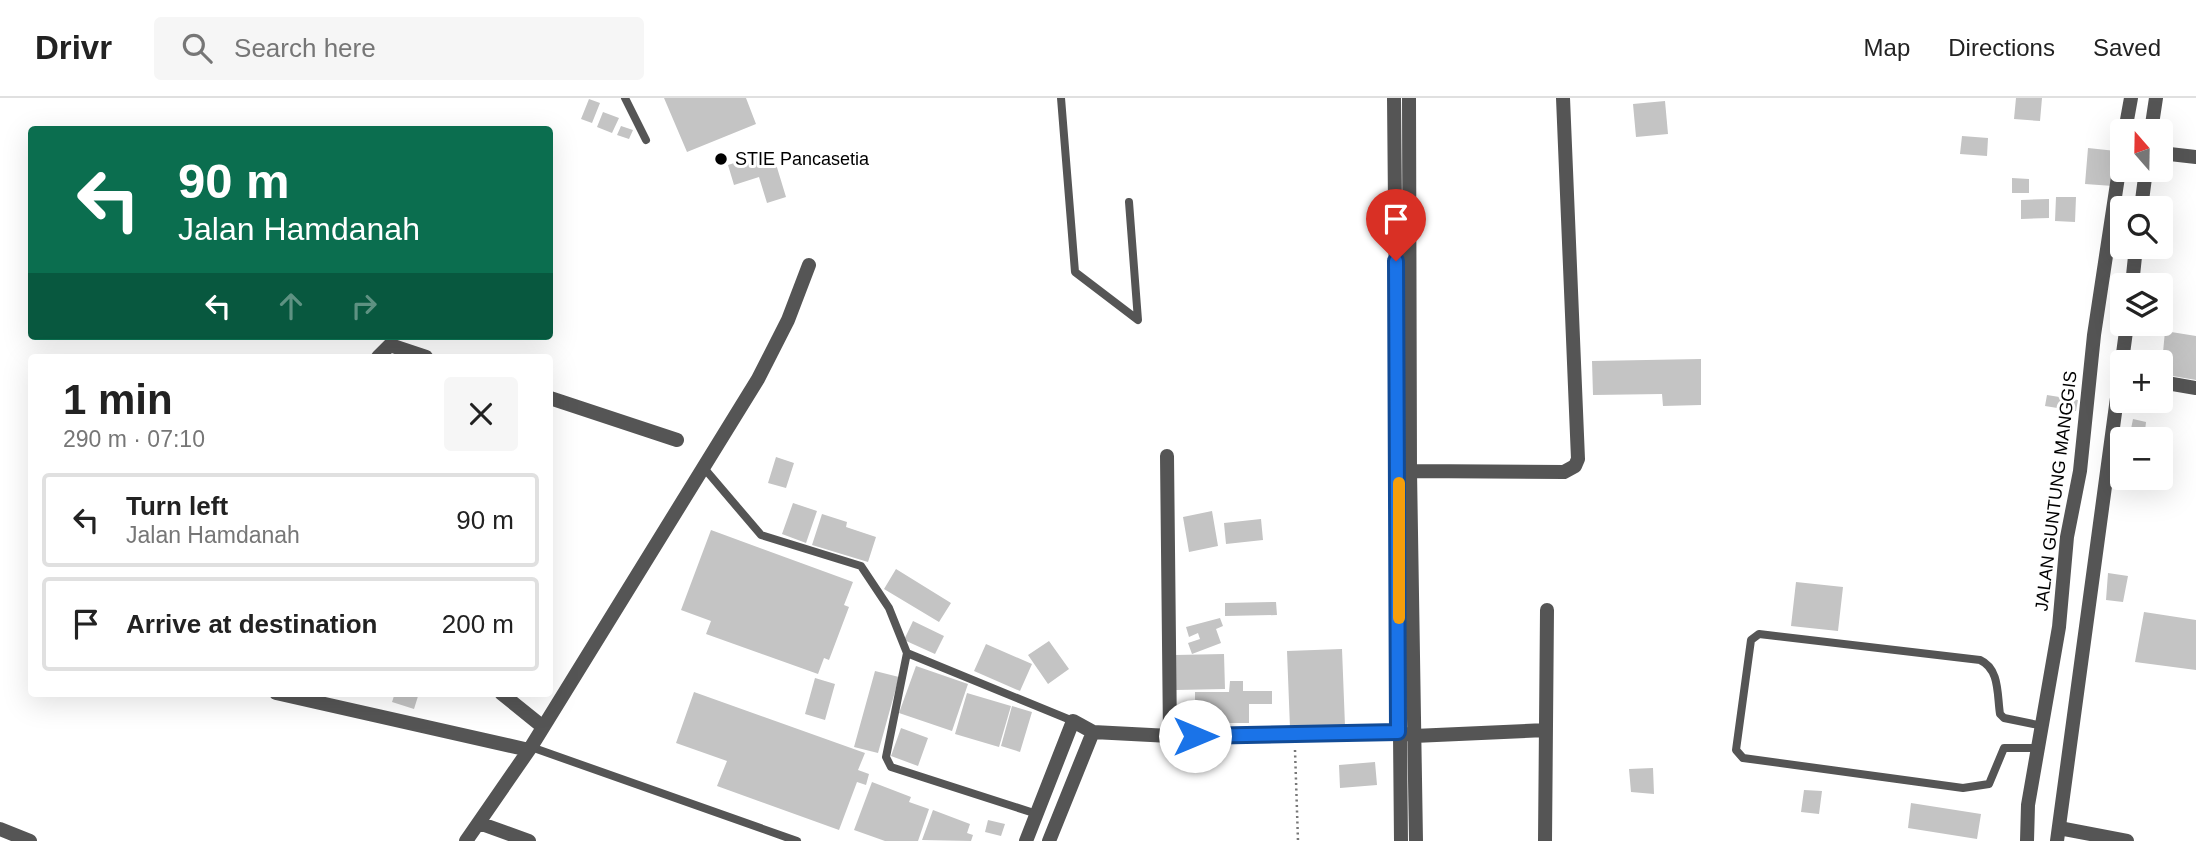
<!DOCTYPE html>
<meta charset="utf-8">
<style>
body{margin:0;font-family:Helvetica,sans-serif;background:#f6f6f6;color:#222;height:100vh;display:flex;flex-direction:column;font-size:26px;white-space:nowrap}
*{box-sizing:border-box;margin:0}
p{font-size:23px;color:#767676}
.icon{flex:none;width:38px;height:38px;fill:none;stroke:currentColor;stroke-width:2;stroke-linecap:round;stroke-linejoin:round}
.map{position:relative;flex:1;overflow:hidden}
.panel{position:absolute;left:28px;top:256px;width:525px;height:343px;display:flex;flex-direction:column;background:#fff;border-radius:7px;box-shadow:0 7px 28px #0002}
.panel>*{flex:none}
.hud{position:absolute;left:28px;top:28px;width:525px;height:214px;border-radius:7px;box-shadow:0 7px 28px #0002;background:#0b6e4f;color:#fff;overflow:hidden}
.needle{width:46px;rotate:340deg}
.tools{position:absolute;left:2110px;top:21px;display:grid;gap:14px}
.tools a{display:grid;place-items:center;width:63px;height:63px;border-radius:7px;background:#fff;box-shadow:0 7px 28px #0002;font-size:35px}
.pin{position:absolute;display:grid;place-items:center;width:60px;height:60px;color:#fff;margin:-72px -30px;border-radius:50% 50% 50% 0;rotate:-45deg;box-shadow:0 0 7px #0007}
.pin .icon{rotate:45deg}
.me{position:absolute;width:77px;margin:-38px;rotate:90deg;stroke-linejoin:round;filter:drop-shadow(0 0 5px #0008)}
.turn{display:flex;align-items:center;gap:24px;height:147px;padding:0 35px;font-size:32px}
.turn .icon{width:91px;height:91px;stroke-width:2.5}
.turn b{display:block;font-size:49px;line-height:60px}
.lanes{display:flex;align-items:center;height:66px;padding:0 35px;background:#0003;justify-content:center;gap:35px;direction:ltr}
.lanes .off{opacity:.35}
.round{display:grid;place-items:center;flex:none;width:74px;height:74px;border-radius:7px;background:#f6f6f6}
.head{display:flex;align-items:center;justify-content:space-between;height:119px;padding:0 35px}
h1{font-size:42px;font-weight:700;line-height:52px}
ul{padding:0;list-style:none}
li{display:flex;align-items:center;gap:21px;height:94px;margin:0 14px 10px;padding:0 21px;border:4px solid #e0e0e0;border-radius:7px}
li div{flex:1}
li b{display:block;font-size:26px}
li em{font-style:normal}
header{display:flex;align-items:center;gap:42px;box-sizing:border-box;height:98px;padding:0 35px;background:#fff;border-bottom:2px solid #e0e0e0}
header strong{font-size:33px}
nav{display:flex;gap:38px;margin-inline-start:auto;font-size:24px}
.search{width:490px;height:63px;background:#f6f6f6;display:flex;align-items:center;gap:18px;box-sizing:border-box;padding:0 24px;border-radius:7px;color:#767676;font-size:26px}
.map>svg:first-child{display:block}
.building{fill:#c4c4c4}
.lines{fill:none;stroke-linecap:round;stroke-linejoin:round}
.path{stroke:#777;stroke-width:2.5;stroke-dasharray:2 3.5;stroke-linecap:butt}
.service{stroke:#555;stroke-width:8}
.minor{stroke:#555;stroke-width:14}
.tertiary{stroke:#555;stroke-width:14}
.route-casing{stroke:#114b97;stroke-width:18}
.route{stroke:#1a73e8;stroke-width:12}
.slow{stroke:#f59e0b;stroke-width:12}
.poi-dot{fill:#000;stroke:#fff;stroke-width:2.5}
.labels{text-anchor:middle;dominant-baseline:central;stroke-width:6;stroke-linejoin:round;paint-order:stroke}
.poi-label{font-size:18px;fill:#000;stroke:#fff;text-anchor:start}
.street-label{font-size:18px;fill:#000;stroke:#fff}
</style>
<header>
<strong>Drivr</strong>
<div class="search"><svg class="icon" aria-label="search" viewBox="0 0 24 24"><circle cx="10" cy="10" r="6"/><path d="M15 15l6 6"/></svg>Search here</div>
<nav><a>Map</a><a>Directions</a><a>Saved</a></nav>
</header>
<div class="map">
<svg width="2196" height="743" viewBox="0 0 2196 743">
<rect width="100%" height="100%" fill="#fff"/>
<!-- building -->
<path class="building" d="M664,0H746L756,26L687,54Z
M2016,0H2042L2040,23L2014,21Z
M589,1L600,5L592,25L581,21Z
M1665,3L1668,36L1636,39L1633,6Z
M603,14L619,20L612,35L597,29Z
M621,28L633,32L629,41L617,37Z
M1962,38L1988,40L1987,58L1960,56Z
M2088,50L2116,53L2113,88L2085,86Z
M772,53L786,99L767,105L759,79L734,87L728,67Z
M2012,80L2029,81V95H2012Z
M2056,99H2076L2075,124L2055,123Z
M2049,101V120L2021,121V102Z
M2148,149H2157L2154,160L2145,159Z
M2165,233L2196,238V282L2161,276Z
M1701,261V307L1663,308L1662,296L1593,297L1592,263Z
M2047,297L2078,302L2076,313L2045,308Z
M2133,321L2146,324L2145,333L2131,331Z
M2129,333L2160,340V341H2127Z
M776,359L794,365L786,390L768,385Z
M793,405L817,413L806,445L782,436Z
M1212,413L1218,448L1189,454L1183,419Z
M822,416L847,424L846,429L876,439L868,464L812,447Z
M1261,421L1263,442L1226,446L1224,425Z
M711,432L853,484L844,507L849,509L829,562L824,560L818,576L706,536L711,523L681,512Z
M896,471L951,505L939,524L884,491Z
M2108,475L2128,478L2123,504L2106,502Z
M1796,484L1843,489L1838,533L1791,528Z
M1276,504L1277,517L1225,518V505Z
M2144,514L2196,522V572L2135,564Z
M1220,520L1223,528L1216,531L1221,545L1192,556L1188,545L1200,541L1198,535L1189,539L1186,529Z
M913,523L944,538L935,556L904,542Z
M1049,543L1069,571L1048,586L1028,557Z
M986,546L1032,566L1020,593L974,573Z
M1342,551L1345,628L1290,630L1287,553Z
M1224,556L1225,591L1176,592L1175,557Z
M916,568L968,586L952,633L899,615Z
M875,573L899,579L878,655L854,649Z
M815,580L835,586L825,622L805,616Z
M1230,583H1243V593H1272V606H1249V625H1213V611H1195V594H1229Z
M694,594L865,655L858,672L869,676L866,687L857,684L839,732L717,688L727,663L676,645Z
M395,595H419L414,611L392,604Z
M967,595L1011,608L999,649L955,636Z
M1012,608L1032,614L1020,654L1001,648Z
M901,630L928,640L918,668L891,658Z
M1375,664L1377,687L1340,690L1339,667Z
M1653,670L1654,696L1631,694L1629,671Z
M872,684L911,699L909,704L929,711L918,743H885L854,732Z
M1804,692L1822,693L1819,716L1801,714Z
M1911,705L1981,716L1977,741L1908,730Z
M933,712L970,726L967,735L973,737L971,743L922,742Z
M988,722L1005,726L1001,738L985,734Z"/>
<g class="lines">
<!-- path -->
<path class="path" d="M1295,652L1298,743"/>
<!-- service -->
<path class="service" d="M625,0L646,42
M1061,0L1075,174L1138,222L1129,104
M704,370L761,437L861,468L889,510L907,555L1073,623
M907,555L886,659L891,669L1037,716
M531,649L797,743
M2037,650H2004L1989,686L1963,690L1743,660L1736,652L1751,542L1759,536L1980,562C2000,571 1997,597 2000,616L2004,620L2043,628"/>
<!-- minor -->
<path class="minor" d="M1394,0L1401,743
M1409,0L1410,373L1416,743
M2161,55L2196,59
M378,259L390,247L426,259
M2161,284L2196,290
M550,300L677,342
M1167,358L1170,638
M1410,373L1564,374L1575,368L1578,361L1563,0
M276,595L529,652
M501,595L543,629
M479,725L529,743
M2059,730L2127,743
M0,731L30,743
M466,743L531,649L758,281L788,222L809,167
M1026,743L1073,623L1093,634L1170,638L1398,634L1414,638L1546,632
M1049,743L1093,634
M1545,743L1547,512"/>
<!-- tertiary -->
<path class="tertiary" d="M2125,33L2131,0
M2151,33L2156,0
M2141,110L2146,72
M2132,187L2136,149
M2027,743L2028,707L2059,529L2067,439L2080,373L2094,237L2123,46
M2057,743L2127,226"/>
</g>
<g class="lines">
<!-- route casing -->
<g class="route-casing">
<path id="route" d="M1195,638L1398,634L1396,163"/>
</g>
<!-- route -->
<use href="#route" class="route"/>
<!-- slow -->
<path class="slow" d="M1399,520V385"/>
</g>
<!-- markers -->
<circle class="poi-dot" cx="721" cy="61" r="7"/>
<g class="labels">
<!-- poi labels -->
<g class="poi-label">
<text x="735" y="61">STIE Pancasetia</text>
</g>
<!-- street labels -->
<g class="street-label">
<text transform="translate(2056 393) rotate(-83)">JALAN GUNTUNG MANGGIS</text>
</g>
</g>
</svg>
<div class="tools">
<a><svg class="needle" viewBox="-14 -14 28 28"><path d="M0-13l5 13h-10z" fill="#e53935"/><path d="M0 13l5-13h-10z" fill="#767676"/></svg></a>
<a><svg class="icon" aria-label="search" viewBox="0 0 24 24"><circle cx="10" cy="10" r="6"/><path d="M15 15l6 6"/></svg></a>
<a><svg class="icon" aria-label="layers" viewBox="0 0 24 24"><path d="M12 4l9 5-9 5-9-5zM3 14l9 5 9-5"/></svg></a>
<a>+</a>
<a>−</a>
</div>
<div class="pin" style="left:1396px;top:163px;background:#d93025"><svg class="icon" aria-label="arrive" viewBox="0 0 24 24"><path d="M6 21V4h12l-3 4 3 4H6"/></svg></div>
<svg class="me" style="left:1195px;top:638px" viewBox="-20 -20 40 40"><circle r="19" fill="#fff"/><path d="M0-13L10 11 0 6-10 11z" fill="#1a73e8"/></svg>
<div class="hud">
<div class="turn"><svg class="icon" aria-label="left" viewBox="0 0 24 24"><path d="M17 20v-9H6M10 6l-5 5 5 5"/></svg><div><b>90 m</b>Jalan Hamdanah</div></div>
<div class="lanes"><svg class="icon" aria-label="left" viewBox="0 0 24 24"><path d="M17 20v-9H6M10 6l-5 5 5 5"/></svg><svg class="icon off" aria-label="ahead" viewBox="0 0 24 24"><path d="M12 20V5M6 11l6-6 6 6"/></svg><svg class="icon off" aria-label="right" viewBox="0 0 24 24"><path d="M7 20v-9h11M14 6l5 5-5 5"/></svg></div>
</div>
<section class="panel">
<div class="head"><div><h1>1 min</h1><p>290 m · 07:10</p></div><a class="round"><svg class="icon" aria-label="close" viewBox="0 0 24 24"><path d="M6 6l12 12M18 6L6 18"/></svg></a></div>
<ul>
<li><svg class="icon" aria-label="left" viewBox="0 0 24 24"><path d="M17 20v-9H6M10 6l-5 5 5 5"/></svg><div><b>Turn left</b><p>Jalan Hamdanah</p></div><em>90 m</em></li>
<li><svg class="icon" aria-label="arrive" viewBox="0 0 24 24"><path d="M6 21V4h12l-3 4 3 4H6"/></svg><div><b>Arrive at destination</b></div><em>200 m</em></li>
</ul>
</section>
</div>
